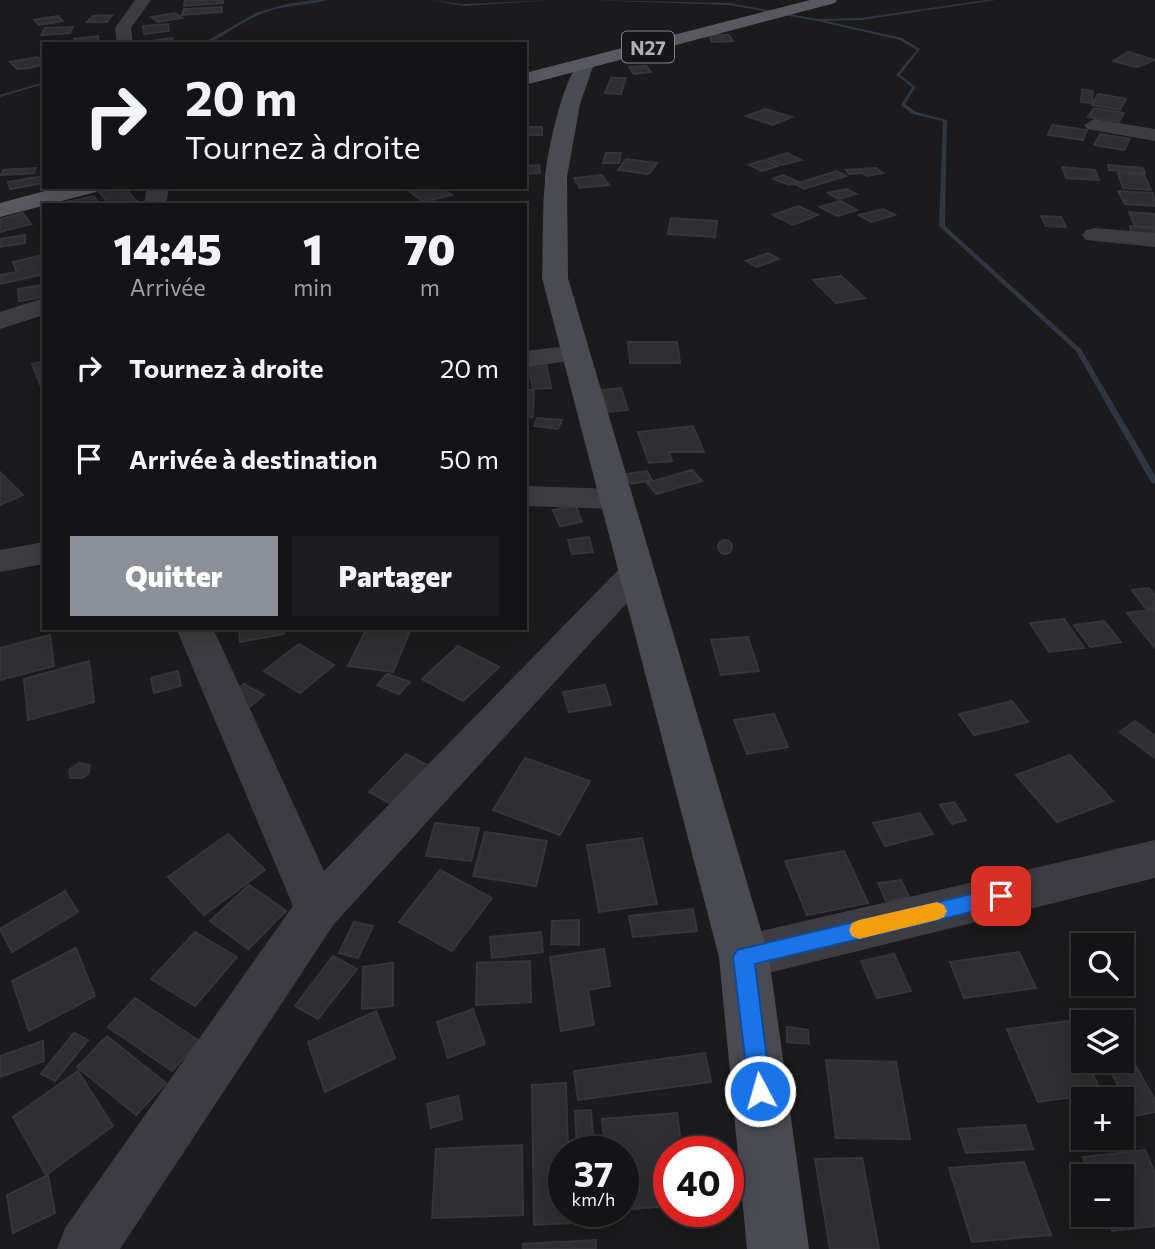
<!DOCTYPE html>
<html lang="fr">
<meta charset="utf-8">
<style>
body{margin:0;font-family:Commissioner,sans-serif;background:#1d1d1f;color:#f1f3f6;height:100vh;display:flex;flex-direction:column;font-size:26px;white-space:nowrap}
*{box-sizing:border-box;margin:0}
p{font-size:23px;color:#9d9ea1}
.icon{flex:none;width:38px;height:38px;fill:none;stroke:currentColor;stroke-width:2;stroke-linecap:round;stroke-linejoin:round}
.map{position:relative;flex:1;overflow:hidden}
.drawer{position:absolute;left:42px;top:203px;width:485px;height:427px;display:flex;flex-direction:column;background:#141416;border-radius:0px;box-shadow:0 4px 18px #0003,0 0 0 2px #333335}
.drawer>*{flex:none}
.top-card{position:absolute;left:42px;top:42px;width:485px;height:147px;border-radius:0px;box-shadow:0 4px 18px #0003,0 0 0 2px #333335;background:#141416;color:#f1f3f6;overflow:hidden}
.tools{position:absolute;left:1071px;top:933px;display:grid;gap:14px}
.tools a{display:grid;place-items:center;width:63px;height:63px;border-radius:0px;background:#141416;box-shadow:0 4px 18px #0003,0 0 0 2px #333335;font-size:35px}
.speed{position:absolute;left:548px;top:1136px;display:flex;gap:14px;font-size:35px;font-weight:700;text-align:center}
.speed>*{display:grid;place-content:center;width:91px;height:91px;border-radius:50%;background:#141416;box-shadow:0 4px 18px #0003,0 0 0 2px #333335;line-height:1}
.speed small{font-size:18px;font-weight:400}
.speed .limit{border:10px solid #d22;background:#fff;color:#111}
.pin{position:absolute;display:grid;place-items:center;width:60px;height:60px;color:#fff;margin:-30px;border-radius:14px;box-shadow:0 4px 10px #0006}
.me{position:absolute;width:77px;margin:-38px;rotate:354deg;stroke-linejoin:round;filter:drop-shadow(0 0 5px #0008)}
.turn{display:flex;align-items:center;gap:24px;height:147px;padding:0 28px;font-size:32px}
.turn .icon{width:91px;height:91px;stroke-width:2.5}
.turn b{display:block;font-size:49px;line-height:60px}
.eta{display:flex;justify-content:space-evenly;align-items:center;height:119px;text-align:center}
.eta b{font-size:42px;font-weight:800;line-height:49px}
.button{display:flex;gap:14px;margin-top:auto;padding:14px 28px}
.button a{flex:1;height:80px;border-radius:0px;background:#8c9099;color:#fff;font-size:28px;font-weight:800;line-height:80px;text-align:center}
.button a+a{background:#1d1d1f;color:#f1f3f6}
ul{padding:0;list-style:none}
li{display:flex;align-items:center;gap:21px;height:91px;padding:0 28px}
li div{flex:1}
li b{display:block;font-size:26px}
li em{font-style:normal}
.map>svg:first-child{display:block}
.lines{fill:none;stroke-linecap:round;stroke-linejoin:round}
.stream{fill:#303642;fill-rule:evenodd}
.building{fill:#2f2e31;stroke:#363539;stroke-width:2}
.street{fill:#3c3c42;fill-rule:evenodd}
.secondary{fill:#4a4a52;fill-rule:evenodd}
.primary{fill:#585861;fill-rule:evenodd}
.route{fill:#1a73e8;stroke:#114b97;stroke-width:2}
.slow{fill:#f59e0b}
.labels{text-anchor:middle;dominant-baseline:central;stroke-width:7;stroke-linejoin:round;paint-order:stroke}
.shield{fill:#161618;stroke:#80808c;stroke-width:2}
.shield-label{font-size:19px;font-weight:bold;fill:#adaebd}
</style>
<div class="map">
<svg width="1155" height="1249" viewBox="0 0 1155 1249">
<rect width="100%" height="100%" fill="#1b1b1d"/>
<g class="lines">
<!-- stream -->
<path class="stream" d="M315,0H328C309,5 288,5 269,11C248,18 230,32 211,42L207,44H201L258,12L287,4Z
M430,0L464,4L553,0L464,6Z
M587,0L729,3L817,19L861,18L986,0H996L861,20L826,21L902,38L920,49L900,75L916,87L905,104L916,112L947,120L945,226L1081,349L1155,475V484L1151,482L1076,351L939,226L943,121L912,114L901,105L912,87L896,75L917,50L900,40L817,21L729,5Z
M44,82V84L0,97V95Z"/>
</g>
<!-- building -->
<path class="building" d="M185,0H223V3L184,6Z
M222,7V12L182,15L184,9Z
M175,13L182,18L158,22L151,17Z
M112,15L107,22H87L93,16Z
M58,16L63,21L39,25L34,20Z
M168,24L169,31L144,34L143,26Z
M73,27L70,33L41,35L45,28Z
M709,35H729L733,41L712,42Z
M98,36L99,44H74V39Z
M172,38L175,44H144L143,42Z
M1128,52L1155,60L1137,67L1113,61Z
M38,57L44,64L30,68L17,69L10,62Z
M646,66L651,72L634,74L629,67Z
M611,78H626L621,94L605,93Z
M1082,90L1093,91L1092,103L1081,102Z
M1098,94L1105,95L1126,99L1120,110L1092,105Z
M1094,108L1124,113L1119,122L1088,117Z
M765,109L792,117L773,125L746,116Z
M1052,125L1087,130L1083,140L1048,135Z
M528,127H542V135H529Z
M1100,134L1130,139L1124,150L1094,145Z
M606,153H621L619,163H603Z
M787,153L801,160L782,165L768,159Z
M626,159L657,163L649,174L618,170Z
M764,160L778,166L762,171L749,165Z
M539,165L540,173L526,174L525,166Z
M1108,165L1143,168L1145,173L1109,170Z
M1062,167L1095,170L1099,180L1066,178Z
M36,168L34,173L1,175L3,170Z
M876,168L883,173L867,176L862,173L849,174L846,170Z
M837,171L846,176L804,189L795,184Z
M1118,173L1144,175L1151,190L1123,188Z
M602,175L609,185L580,188L574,178Z
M782,175L799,182L790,185L773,179Z
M44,176V183L10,189L8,182Z
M124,187L137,201L110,205L99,192Z
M424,187H441L452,195L423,202L409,191Z
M846,189L856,194L838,199L828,193Z
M1118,191L1153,193L1155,206L1125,204Z
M94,196L101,205H53Z
M840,201L857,210L837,216L820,207Z
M798,206L818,215L793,225L773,215Z
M883,209L895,215L871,222L859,215Z
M1129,212L1155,214V227L1135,226Z
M23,213L31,224L0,232V219Z
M1041,216L1061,217L1066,227L1046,226Z
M671,218L717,221L715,237L668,234Z
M1130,226L1155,229V234L1131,232Z
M25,235V243L0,247V239Z
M768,253L779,259L757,267L746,261Z
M39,256L44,274L0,284V275L17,272L13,262Z
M841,276L865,298L836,303L813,280Z
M42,285L43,297L19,301L18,289Z
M628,342H677L680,363H630Z
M44,361V388L42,389L32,364Z
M546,363L551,388L533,389L530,375L525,376V364Z
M621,388L628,410L608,412L602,390Z
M525,390H534L533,417H525Z
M537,418L562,420L558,429L534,426Z
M693,426L704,452H669L672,461L649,463L638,432Z
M692,470L702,481L656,494L647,483Z
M647,471L652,480L631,484L626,474Z
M0,472L23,495L0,505Z
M576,506L582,522L560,526L553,510Z
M589,537L593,552L572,554L568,540Z
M718 547a7 7 0 1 1 14 0a7 7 0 1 1-14 0Z
M1149,588L1155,595V607L1146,609L1132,590Z
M1155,609V648L1127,613Z
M1064,619L1084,648L1049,652L1030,623Z
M1104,621L1121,642L1090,647L1074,625Z
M239,628H284V634L240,642Z
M367,628L411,629L393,672L348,666Z
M50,635L54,666L0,680V648Z
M748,637L759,671L721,675L711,640Z
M299,644L334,665L300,693L264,671Z
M458,646L499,667L463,701L422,679Z
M89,661L94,702L28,720L24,679Z
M178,671L181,686L154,693L151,678Z
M387,674L410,682L399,694L377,685Z
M244,684L264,695L248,708L228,697Z
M605,685L611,705L569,712L563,692Z
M1012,701L1028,722L974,735L959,714Z
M774,714L788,747L747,754L734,720Z
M1135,721L1155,736V758L1120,732Z
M406,754L431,767L395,806L369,792Z
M1070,755L1113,801L1057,822L1016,775Z
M525,758L590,781L560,835L493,810Z
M79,763L90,765L88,774L82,778H70L69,770Z
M954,802L966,820L952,824L940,805Z
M920,813L933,834L885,846L873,823Z
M435,823L479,828L471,861L426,856Z
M485,832L547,841L536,886L473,876Z
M228,834L265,870L204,915L168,877Z
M642,838L657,904L599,912L587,845Z
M844,851L868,903L807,915L785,861Z
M440,870L492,898L452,951L399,922Z
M901,880L909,897L886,901L878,883Z
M249,885L286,911L248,949L210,921Z
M65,891L78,912L12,952L0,929Z
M693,909L697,931L633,937L629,916Z
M579,920V945L551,944L552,921Z
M354,922L373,926L358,958L339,953Z
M195,932L237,957L195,1006L151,979Z
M541,932L543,952L492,958L490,937Z
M76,948L95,996L29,1031L12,981Z
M604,949L610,986L588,990L594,1025L561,1031L550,957Z
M1019,952L1036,988L964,998L950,962Z
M894,954L911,991L877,998L861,961Z
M333,956L357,969L318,1019L295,1006Z
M530,961L531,1002L476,1005L477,963Z
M393,963V1006L362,1009L363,967Z
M135,998L199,1041L172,1071L108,1027Z
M473,1009L485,1044L448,1058L437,1022Z
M376,1011L395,1058L325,1092L308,1042Z
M1068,1021L1083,1054V1060H1086L1102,1093L1038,1102L1007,1029Z
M787,1027L808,1030L809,1044L787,1042Z
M74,1033L88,1040L55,1081L41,1074Z
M107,1036L166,1083L136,1115L77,1067Z
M43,1041L44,1061L0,1077V1056Z
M1122,1042L1155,1100V1112L1135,1116L1104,1060H1122Z
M705,1053L711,1082L578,1100L574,1071Z
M826,1060L896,1062L910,1139L836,1138Z
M78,1071L113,1126L46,1175L13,1117Z
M566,1083L568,1152H564V1211H571V1223L534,1225L532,1085Z
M458,1096L462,1119L431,1128L427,1104Z
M591,1110L594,1152H577L575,1111Z
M677,1113L682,1152H668V1206L623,1210V1152H605L602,1119Z
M1025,1125L1033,1149L966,1153L958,1129Z
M522,1145L523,1215L432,1218L436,1149Z
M1145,1150L1155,1173V1226L1112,1231L1106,1214H1122V1176H1090L1083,1157Z
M862,1158L879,1249H830L815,1159Z
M1024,1162L1051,1235L972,1242L949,1168Z
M48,1175L55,1213L13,1233L7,1195Z
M596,1240V1249H523V1244Z"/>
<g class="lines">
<!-- street -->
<path class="street" d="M135,0H151L131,28L133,44H117L115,28Z
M1094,119L1155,129V141L1087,129L1084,125Z
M147,187H169L166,205H144Z
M1094,228L1155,233V247L1086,240L1082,235L1086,230Z
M44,298V315L0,329V312Z
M575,345L585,347L589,353L585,359L525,367V351Z
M525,486L615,489L626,492L631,499L626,506L615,509L525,506Z
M44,542V564L0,572V550Z
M635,561L647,565L652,573L647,581L334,924L120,1249H57L65,1228L293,906L176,628H213L324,871L623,565Z
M1155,840V878L744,979L727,973L720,957L727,941L744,935Z"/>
<!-- secondary -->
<path class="secondary" d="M585,59L594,64L580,104L567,177L568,278L769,957L809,1249H747L719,957L542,278C543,245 542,212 545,180C546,158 565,64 585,59Z"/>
<!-- primary -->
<path class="primary" d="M810,0H837L835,3L525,85V73Z
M60,187H99L96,192L0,217V203Z"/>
</g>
<!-- route -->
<path class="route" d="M1001,887L1008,890L1011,896L1008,902L1001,905L755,964L771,1091L768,1100L760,1103L752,1100L749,1091L733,957L737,950Z"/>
<!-- slow -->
<path class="slow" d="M937,902L944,905L947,911L944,917L937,920L859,939L852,936L849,930L852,923L859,920Z"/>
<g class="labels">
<!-- shield labels -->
<rect class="shield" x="622" y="31.5" width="52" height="31" rx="5"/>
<g class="shield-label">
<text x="648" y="47">N27</text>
</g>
</g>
</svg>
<div class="tools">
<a><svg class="icon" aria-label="search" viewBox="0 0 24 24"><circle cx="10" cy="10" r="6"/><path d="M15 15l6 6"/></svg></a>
<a><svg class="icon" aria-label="layers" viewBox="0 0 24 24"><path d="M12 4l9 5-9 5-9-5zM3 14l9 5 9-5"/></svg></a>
<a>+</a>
<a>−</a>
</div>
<div class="speed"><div>37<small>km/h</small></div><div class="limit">40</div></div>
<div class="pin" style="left:1001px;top:896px;background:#d93025"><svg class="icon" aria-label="arrive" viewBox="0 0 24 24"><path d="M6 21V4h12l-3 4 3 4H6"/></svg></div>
<svg class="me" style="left:760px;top:1091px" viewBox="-20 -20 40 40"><circle r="17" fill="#1a73e8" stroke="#fff" stroke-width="3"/><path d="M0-11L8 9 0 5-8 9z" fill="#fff"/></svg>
<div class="top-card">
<div class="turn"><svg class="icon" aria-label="right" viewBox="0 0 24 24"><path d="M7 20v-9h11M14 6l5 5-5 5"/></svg><div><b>20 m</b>Tournez à droite</div></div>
</div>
<section class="drawer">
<div class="eta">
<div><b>14:45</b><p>Arrivée</p></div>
<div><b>1</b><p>min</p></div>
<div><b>70</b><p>m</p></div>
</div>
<ul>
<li><svg class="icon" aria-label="right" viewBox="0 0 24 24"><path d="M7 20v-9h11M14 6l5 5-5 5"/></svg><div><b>Tournez à droite</b></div><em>20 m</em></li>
<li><svg class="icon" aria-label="arrive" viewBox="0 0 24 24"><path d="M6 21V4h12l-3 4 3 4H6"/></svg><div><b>Arrivée à destination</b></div><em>50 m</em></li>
</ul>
<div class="button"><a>Quitter</a><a>Partager</a></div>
</section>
</div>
